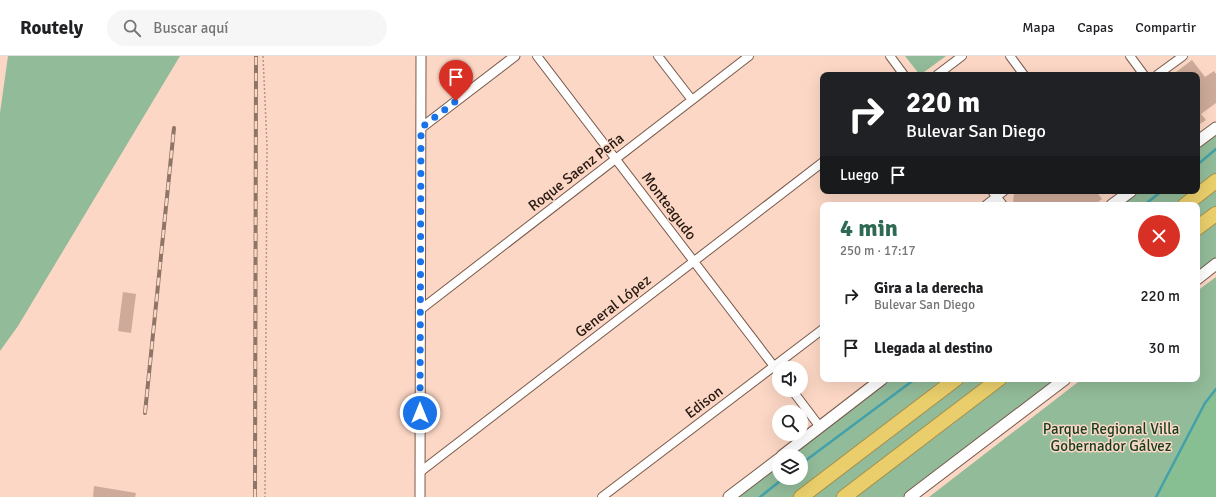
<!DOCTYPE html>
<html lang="es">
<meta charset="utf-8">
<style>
body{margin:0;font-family:Signika,sans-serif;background:#f6f6f6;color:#202124;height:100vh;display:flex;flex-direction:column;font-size:15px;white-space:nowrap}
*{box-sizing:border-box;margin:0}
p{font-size:13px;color:#757577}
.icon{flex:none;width:22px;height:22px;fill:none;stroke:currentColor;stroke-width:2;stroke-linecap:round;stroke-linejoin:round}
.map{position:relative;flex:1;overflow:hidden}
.sheet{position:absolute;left:820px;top:146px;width:380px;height:180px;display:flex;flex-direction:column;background:#fff;border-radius:8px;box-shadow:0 4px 16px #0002}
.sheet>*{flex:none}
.banner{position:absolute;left:820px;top:16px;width:380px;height:122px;border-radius:8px;box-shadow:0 4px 16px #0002;background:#202124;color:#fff;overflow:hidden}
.buttons{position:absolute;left:772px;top:305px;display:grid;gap:8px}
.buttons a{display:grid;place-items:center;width:36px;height:36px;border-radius:50%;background:#fff;box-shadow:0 4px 16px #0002;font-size:20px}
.pin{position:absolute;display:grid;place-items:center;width:34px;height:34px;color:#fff;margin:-41px -17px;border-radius:50% 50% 50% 0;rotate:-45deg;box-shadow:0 0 4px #0007}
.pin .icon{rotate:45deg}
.me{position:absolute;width:44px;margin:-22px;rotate:0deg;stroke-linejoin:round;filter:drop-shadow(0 0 3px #0008)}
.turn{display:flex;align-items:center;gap:14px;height:84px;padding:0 20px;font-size:18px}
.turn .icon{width:52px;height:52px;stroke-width:2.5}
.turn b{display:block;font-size:28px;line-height:34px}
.then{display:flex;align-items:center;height:38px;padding:0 20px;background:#0003;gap:8px;font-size:15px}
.round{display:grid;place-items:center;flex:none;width:42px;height:42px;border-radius:21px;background:#f6f6f6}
.summary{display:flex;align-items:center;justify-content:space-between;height:68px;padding:0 20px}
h1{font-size:24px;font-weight:700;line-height:30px;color:#2d6953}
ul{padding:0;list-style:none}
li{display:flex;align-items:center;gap:12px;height:52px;padding:0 20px}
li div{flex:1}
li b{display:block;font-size:15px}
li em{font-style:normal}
header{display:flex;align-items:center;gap:24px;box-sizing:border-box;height:56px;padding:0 20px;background:#fff;border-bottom:1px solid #e0e0e0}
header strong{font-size:19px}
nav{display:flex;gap:22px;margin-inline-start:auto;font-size:14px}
.search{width:280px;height:36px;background:#f6f6f6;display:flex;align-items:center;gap:10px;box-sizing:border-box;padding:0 14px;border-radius:22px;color:#757577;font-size:15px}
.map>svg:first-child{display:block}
.green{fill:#92bb99}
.forest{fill:#87bf92}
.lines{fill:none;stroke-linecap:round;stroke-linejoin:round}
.stream{stroke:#44a1a9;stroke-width:2.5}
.building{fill:#cdaa99}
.minor-casing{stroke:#795a4b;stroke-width:10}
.tertiary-casing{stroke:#795a4b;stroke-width:11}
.secondary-casing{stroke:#795a4b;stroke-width:13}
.motorway-casing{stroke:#a58f4c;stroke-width:16}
.path{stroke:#b49789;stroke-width:1.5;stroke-dasharray:2 2;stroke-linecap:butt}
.minor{stroke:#fff;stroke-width:8}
.tertiary{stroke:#fff;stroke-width:9}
.secondary{stroke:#fff;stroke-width:11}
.motorway{stroke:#e9ce6b;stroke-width:14}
.rail-casing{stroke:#8d7568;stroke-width:4}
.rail{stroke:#fcd7c5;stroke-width:2.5;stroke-dasharray:8;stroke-linecap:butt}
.route{stroke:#1a73e8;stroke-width:7;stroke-dasharray:0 12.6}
.labels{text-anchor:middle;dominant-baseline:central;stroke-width:3;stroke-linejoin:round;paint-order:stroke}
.street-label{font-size:15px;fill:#261912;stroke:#fcd7c5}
.park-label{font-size:15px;fill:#133d1f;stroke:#fcd7c5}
</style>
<header>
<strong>Routely</strong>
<div class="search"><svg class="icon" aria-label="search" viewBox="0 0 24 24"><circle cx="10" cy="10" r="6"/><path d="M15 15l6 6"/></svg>Buscar aquí</div>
<nav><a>Mapa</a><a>Capas</a><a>Compartir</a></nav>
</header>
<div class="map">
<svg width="1216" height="441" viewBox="0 0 1216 441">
<rect width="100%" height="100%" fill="#fcd7c5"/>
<!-- green -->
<path class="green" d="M8,0H180L18,270L0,295V57Z
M905,0H946L920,19Z
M1216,72V208L1197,223V149H1112L1131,135H1197V86Z
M1216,221V333L1205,347L1156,441H929L1082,323H1197V235Z
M882,323H1065L910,441H729L779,403V422H801V400H782Z"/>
<!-- forest -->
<path class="forest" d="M1216,333V441H1156L1205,347Z"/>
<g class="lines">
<!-- stream -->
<path class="stream" d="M1197,109L1216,93
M1144,149L1162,135
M801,408L915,323
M760,441L784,422
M1156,441L1205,347L1216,333"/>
</g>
<!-- building -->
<path class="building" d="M1192,4L1205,21L1214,15L1216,18V47L1201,58L1206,64L1197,70V19H1172Z
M1018,135H1096L1102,143L1094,149H1016L1013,145L1014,138Z
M123,236L136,238L131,277L118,275Z
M94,430L136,437L135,441H93Z"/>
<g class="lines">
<!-- minor casing -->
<g class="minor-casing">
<path id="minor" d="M537,0L779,317
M658,0L692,44
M890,0L904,19
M1010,0L1024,19
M1130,0L1144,19
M937,19L962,0
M1157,19L1183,0
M992,135L1003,149
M986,149L1004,135
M420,254L749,0
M792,334L820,371
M420,416L823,106
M602,441L823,273"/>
</g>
<!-- tertiary casing -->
<g class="tertiary-casing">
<path id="tertiary" d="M421,72L515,0
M420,441L421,0"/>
</g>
<!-- secondary casing -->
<g class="secondary-casing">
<path id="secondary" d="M1197,86L1216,72
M1112,149L1131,135
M1197,223L1216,208
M782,400L882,323
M729,441L779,403
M910,441L1065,323"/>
</g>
<!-- motorway casing -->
<g class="motorway-casing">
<path id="motorway" d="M1185,149L1216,125
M1197,172L1216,158
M801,441L956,323
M844,441L999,323"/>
</g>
<!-- path -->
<path class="path" d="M263,0L267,89L265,441"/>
<!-- minor -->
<use href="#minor" class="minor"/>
<!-- tertiary -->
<use href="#tertiary" class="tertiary"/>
<!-- secondary -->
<use href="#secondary" class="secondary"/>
<!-- motorway -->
<use href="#motorway" class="motorway"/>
<!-- rail casing -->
<g class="rail-casing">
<path id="rail" d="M145,357L174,72
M255,441L256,0"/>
</g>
<!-- rail -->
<use href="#rail" class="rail"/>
</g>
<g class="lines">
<!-- route -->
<path class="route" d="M420,357L421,72L456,45"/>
</g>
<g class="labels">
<!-- street labels -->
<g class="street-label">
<text transform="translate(576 116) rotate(-38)">Roque Saenz Peña</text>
<text transform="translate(669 150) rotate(53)">Monteagudo</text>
<text transform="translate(613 250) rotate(-38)">General López</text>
<text transform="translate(704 346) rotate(-37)">Edison</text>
</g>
<!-- park labels -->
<g class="park-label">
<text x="1111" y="373">Parque Regional Villa<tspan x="1111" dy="17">Gobernador Gálvez</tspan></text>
</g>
</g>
</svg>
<div class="buttons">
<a><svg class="icon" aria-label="sound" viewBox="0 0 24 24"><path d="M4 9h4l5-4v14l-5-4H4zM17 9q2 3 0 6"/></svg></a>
<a><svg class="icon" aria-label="search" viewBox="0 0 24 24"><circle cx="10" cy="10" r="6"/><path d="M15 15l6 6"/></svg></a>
<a><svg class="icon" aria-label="layers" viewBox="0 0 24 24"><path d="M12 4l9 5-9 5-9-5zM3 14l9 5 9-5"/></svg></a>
</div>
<div class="pin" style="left:456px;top:45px;background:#d93025"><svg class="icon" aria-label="arrive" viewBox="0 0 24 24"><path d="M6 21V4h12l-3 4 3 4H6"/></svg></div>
<svg class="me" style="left:420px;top:357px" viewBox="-20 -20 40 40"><circle r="17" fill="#1a73e8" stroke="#fff" stroke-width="3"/><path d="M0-11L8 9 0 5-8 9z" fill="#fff"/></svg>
<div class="banner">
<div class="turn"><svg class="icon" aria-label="right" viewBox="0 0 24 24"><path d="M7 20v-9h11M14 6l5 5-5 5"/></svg><div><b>220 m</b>Bulevar San Diego</div></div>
<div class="then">Luego<svg class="icon" aria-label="arrive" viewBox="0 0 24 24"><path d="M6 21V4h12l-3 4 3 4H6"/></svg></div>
</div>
<section class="sheet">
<div class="summary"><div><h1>4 min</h1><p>250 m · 17:17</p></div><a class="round" style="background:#d93025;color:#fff"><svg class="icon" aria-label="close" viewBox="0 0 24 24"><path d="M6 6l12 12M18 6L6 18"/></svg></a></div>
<ul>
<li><svg class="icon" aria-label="right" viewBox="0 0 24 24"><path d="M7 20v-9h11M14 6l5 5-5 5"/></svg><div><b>Gira a la derecha</b><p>Bulevar San Diego</p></div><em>220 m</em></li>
<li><svg class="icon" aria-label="arrive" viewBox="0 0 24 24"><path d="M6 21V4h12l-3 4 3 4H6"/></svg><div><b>Llegada al destino</b></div><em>30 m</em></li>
</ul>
</section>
</div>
